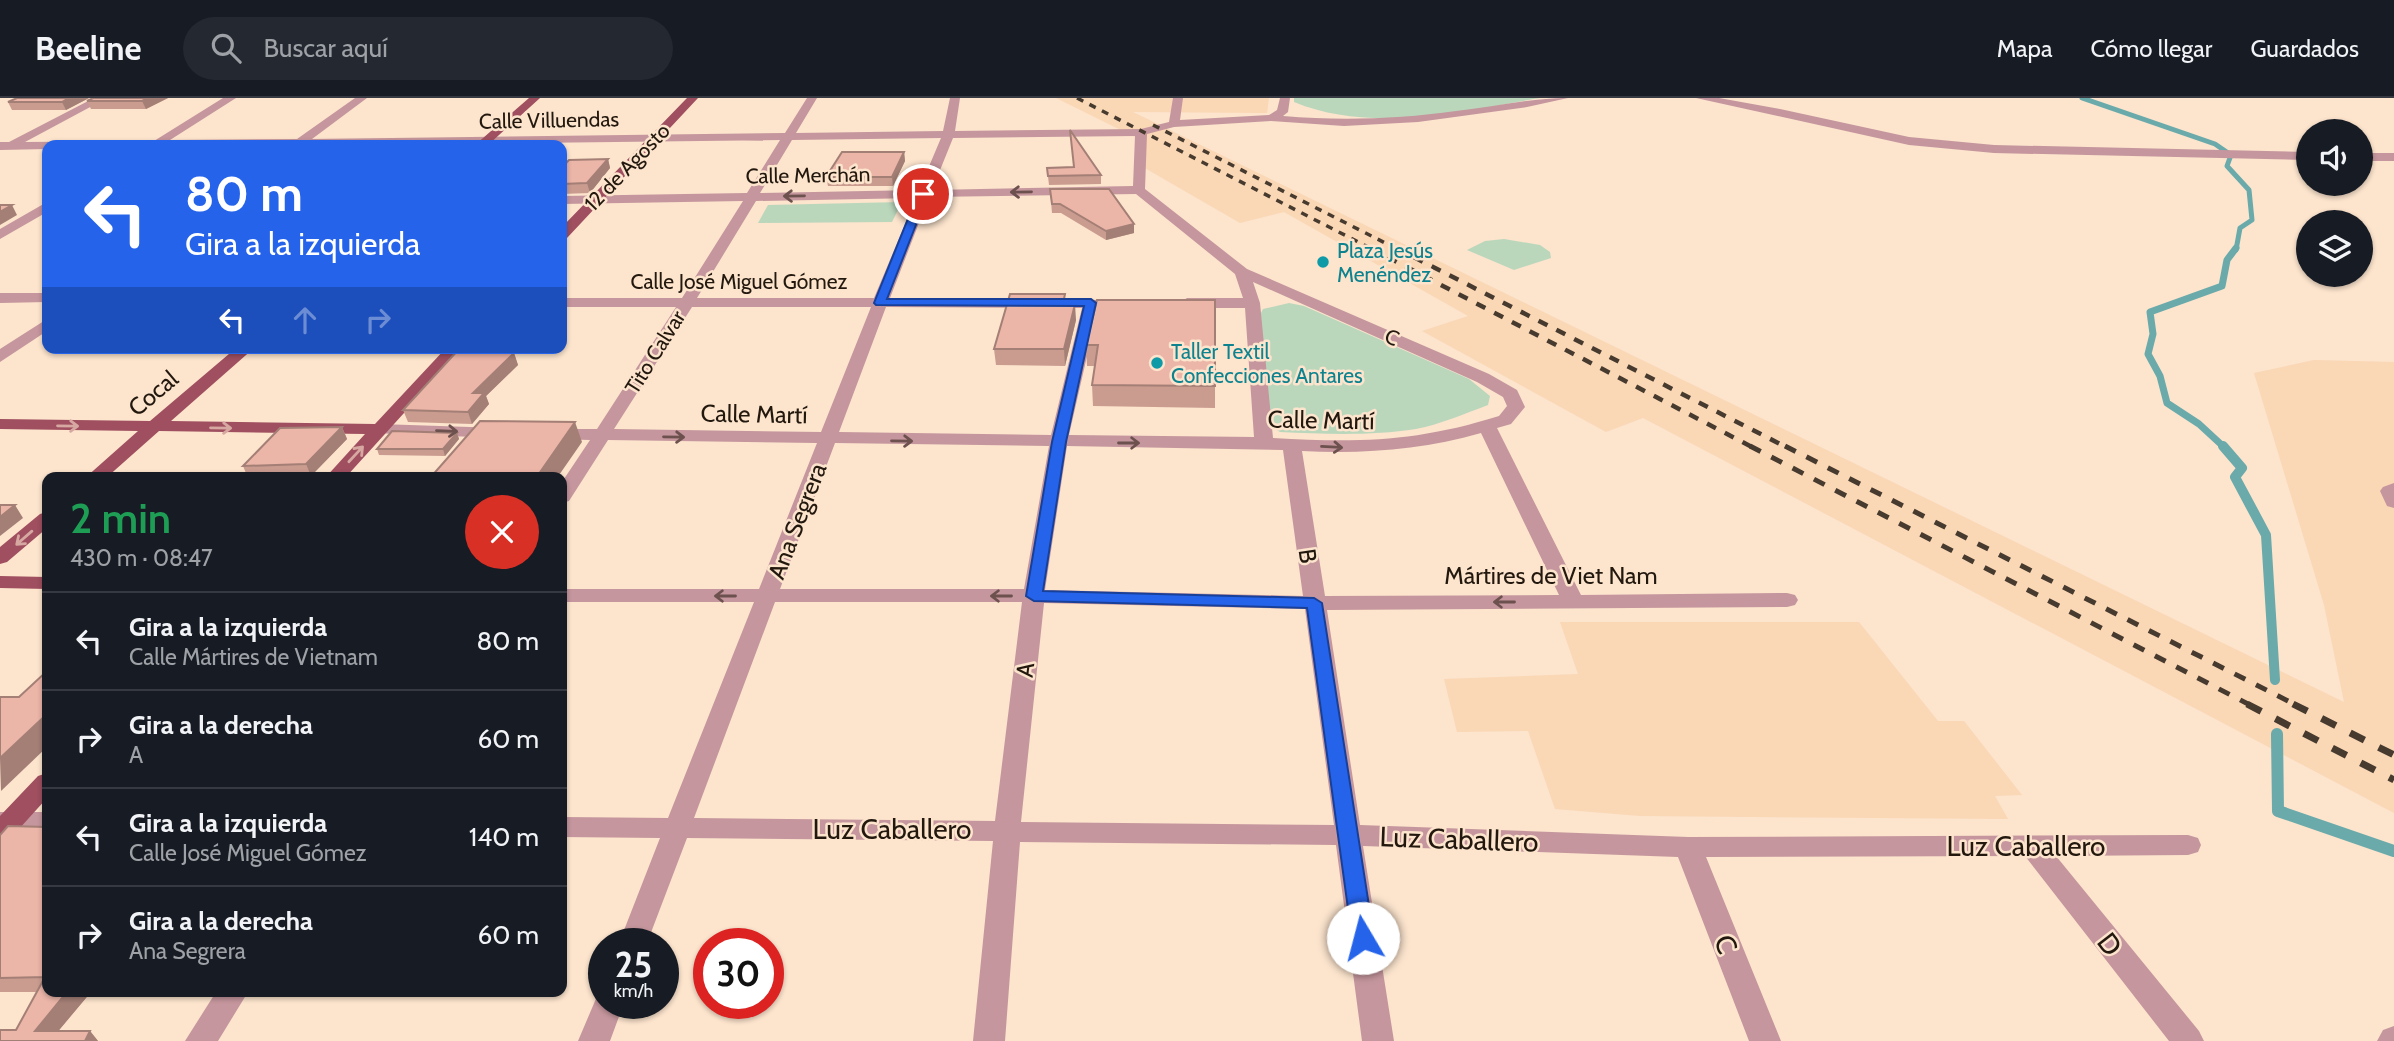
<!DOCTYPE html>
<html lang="es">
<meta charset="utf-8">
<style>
body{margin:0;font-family:Cabin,sans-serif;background:#242831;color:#f1f3f6;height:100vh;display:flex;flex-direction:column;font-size:26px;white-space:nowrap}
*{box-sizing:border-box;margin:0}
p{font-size:23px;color:#9ea1a6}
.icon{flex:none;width:38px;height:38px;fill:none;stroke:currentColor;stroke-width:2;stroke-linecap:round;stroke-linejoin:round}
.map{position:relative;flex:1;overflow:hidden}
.panel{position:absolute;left:42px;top:374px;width:525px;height:525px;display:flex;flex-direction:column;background:#171b24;border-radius:14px;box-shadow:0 2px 5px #0004}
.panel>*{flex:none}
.top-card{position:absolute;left:42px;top:42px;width:525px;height:214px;border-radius:14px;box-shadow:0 2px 5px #0004;background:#2563eb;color:#fff;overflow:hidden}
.controls{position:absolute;left:2296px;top:21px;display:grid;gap:14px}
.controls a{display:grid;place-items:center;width:77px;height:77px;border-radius:50%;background:#171b24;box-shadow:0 2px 5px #0004;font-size:35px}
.speed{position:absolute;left:588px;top:830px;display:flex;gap:14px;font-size:35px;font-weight:700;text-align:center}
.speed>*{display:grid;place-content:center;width:91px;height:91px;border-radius:50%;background:#171b24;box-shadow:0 2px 5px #0004;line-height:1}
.speed small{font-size:18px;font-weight:400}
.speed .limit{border:10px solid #d22;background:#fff;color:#111}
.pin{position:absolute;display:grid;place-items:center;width:60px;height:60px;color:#fff;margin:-30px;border:4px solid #fff;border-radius:50%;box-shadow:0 2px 7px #0007}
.me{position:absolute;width:77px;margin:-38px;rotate:352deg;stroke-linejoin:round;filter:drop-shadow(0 0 5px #0008)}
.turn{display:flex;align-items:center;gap:24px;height:147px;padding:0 28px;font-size:32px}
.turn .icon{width:91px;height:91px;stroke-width:2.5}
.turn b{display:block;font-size:49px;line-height:60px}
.lanes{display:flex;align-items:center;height:66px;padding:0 28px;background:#0003;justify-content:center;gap:35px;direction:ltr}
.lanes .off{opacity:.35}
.round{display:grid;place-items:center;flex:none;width:74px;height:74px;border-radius:37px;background:#242831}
.overview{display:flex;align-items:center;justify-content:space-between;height:119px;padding:0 28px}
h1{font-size:42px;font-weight:600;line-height:52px;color:#1e9e55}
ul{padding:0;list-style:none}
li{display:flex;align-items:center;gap:21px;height:98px;padding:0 28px;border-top:2px solid #363941}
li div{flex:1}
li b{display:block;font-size:26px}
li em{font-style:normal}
header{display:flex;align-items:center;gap:42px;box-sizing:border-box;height:98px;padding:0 35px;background:#171b24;border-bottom:2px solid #363941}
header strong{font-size:33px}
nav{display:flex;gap:38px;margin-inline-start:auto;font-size:24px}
.search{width:490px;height:63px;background:#242831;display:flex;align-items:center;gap:18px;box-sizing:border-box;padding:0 24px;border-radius:38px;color:#9ea1a6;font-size:26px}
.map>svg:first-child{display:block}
.built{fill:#fad7b5}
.green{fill:#bad7bc}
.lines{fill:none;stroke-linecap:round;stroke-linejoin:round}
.stream-far3{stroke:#6aaaaa;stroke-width:5}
.stream-far2{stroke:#6aaaaa;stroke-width:7}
.stream-far1{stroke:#6aaaaa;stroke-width:10}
.stream{stroke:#6aaaaa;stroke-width:12}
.minor{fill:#c5969d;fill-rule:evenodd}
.major{fill:#9f4f5f;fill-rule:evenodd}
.rail-far3{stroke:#473a2e;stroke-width:3.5;stroke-dasharray:7 7;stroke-linecap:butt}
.rail-far2{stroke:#473a2e;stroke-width:4.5;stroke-dasharray:10 10;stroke-linecap:butt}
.rail-far1{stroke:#473a2e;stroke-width:5;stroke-dasharray:12 12;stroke-linecap:butt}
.rail{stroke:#473a2e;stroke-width:7;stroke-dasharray:16 16;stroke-linecap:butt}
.wall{fill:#ca9c90}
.shaded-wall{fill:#a47f76}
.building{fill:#ebb5a8;stroke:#a47f76;stroke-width:2}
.oneway{stroke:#6c514e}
.oneway2{stroke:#d7a8a1}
.route{fill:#2563eb;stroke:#184099;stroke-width:2}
.culture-dot{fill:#0f9aa8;stroke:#fce4cd;stroke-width:2.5}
.labels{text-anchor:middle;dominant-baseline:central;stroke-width:5;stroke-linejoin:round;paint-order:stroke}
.far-street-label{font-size:21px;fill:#23180e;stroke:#fce4cd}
.far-culture-label{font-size:21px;fill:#0d838f;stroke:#fce4cd;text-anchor:start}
.street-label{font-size:24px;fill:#23180e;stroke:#fce4cd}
.near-street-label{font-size:28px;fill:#23180e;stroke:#fce4cd}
</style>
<header>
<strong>Beeline</strong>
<div class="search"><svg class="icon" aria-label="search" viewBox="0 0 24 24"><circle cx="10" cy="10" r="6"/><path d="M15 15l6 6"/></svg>Buscar aquí</div>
<nav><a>Mapa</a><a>Cómo llegar</a><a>Guardados</a></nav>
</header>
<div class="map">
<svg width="2394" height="943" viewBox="0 0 2394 943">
<rect width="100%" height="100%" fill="#fce4cd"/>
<!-- built -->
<path class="built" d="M1056,0H1269L1267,15L1133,14L2344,604L2324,507L2254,275L2314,262L2394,264V715L1643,320L1606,334L1422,233L1468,218L1284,114L1240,125L1143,69V43Z
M1560,524H1859L1938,623H1964L2022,697L1995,698L2008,721L1640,718L1555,711L1528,633L1457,634L1444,581L1578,576Z"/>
<!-- green -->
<path class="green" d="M1294,0H1540C1461,13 1372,36 1294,4Z
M902,104L892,124L758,125L768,107Z
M1504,141L1540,147L1550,154L1551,160L1514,172L1467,152L1485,143Z
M1289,205L1304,208L1469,281L1490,298L1488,307C1464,316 1441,326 1416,331C1372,338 1324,336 1280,334L1271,329L1258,221L1263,211Z"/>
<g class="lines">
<!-- stream-far3 -->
<path class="stream-far3" d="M2082,0L2215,46L2231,57L2227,68L2249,92L2252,122L2240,130L2236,152"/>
<!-- stream-far2 -->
<path class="stream-far2" d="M2225,350L2199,326L2167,305L2160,278L2148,256L2153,236L2150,214L2222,188L2227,162L2236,150"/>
<!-- stream-far1 -->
<path class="stream-far1" d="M2223,348L2242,370L2235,379L2266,437L2275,582"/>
<!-- stream -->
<path class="stream" d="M2277,636L2278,713L2394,753"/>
<!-- minor -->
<path class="minor" d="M94,0H107L25,44L154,43L223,0H236L170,42L297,41L355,0H367L312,41L785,35L807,0H817L796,35L943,33L950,0H960L955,33L1141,31L1169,24L1173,0H1183L1180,22L1269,17L1277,12L1280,0H1290L1288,14L1283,18C1341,23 1399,21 1456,13C1493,9 1531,0 1568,0L1527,9L1418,24L1344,28L1271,23L1174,29L1147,36L1145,91L1247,171L1489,276L1517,292L1525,309L1511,326L1497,330L1581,497L1787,495L1795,497L1798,502L1795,507L1787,509L1327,512L1360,727L1688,739L2188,737L2198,740L2201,747L2198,754L2188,757L2056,758L2199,933L2204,943H2169L2025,758L1706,759L1781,943H1749L1678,759L1363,748L1394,943H1362L1336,747L1020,744L1005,943H973L993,743L687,740L647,845H619L660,740L562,739V719L668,720L754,504H562V491H759L817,345L608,342L569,403L562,405V384L590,342L553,341L544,336L553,331H597L676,209H562V200H682L743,103L562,106V98L747,95L780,42L347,47H47V51L0,52V44H9ZM1135,38L1133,88L932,92L953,40ZM941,40L919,92L760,95L792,42ZM1136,96L1235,176L1243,200H1187L1179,205L1187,210H1245L1254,339L1069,337L1098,210L1108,208L1111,205L1108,202L890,200L929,99ZM916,100L874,200H697L756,103ZM1253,184L1477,284L1503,299L1507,308L1499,318C1416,344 1358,345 1273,340L1260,205ZM692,209H871L821,334L614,331ZM886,209L1082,210L1051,337L839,334ZM1481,335L1559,497L1325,498L1302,353C1364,356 1422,352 1481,335ZM835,345L1049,348L1024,491H780ZM1067,348L1283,352L1303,498L1045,492ZM775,504H1022L995,723L694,720ZM1044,505L1305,511L1334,727L1021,724Z
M1696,0H1719L1780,11L1909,39L1994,47L2308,54V62L1994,55L1909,47Z
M2361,55H2394V63H2361Z
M47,104V114L0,141V131Z
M0,195H47V204L0,205Z
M47,221V233L0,264V251Z
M379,326L500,330L509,335L500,340L373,335L370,331Z
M2394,385V410L2387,408L2380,393L2383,389Z
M0,714H47V734H0Z
M216,894H248L218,943H185Z
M604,894V905H624L610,943H578L598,896Z
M2394,928V943H2377L2383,932Z"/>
<!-- major -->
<path class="major" d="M529,0H540L488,47H475Z
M687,0H698L567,140L562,141V129Z
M236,250H254L171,323L375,326L446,250H463L345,380H325L365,336L159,333L106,380H85L138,333L0,331V321L150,323Z
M47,414V430L7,464L0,466V449L40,416Z
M0,478L47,479V491L0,490Z
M47,675V700L9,742L0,745V718L38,678Z"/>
<!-- rail-far3 -->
<path class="rail-far3" d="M1077,0L1374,152
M1153,27L1399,152"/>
<!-- rail-far2 -->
<path class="rail-far2" d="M1370,150L1754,350
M1396,150L1788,350"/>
<!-- rail-far1 -->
<path class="rail-far1" d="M1750,348L2250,607
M1785,348L2296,607"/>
<!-- rail -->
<path class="rail" d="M2247,606L2394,682
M2293,606L2394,657"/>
</g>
<!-- wall -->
<path class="wall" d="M89,0L66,12H12L8,4Z
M93,0H168L146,11H91L87,3Z
M904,54L905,63L893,88H828L826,79Z
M608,61L610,70L590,95L562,96V69Z
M1047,70L1101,77V86L1049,87Z
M1050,91L1134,135L1106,142L1061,115H1052Z
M1215,202V310L1093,308L1092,287L1095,268H1087L1086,247Z
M1065,206L1076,222L1065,268L996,267L994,251Z
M460,250H512L508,255H514L518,267L486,298L489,306L472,326L408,324L403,312Z
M342,329L347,341L311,378L248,380L243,368Z
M457,335L459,341L445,358L379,357L377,351Z
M47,729V894H91L58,933H90L98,943H0L16,932L37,894H0V737Z"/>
<!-- shaded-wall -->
<path class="shaded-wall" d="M69,0H89L66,12L62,4Z
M148,0H168L146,11L142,3Z
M904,54L905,63L893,88L892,79Z
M608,61L610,70L590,95L587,85Z
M12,107L17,117L0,127V114Z
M1134,126V135L1106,142V133Z
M1075,206L1076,222L1065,268L1064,251Z
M500,250H512L500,266L496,255Z
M514,255L518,267L486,298L489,306L472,326L468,314L473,295Z
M575,324L582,344L557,380H536Z
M342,329L347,341L311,378L306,366Z
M457,335L459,341L445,358L443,351Z
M15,407L23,420L0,438V419Z
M47,616V649L1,693L0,660Z
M67,894H91L50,943L35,933Z
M90,933L98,943H85Z"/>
<!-- building -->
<path class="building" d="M17,0H69L62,4H8Z
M93,0H148L142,3H87Z
M1070,32L1101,77L1048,78L1047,70L1074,69Z
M842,54H904L892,79H826Z
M608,61L587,85L562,86V69L569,62Z
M1050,91H1109L1134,126L1106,133L1060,106H1052Z
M0,107H12L0,114Z
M1010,196H1065L1063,206H1075L1064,251H994Z
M1097,202H1215V288L1092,287L1098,247H1086Z
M460,250H500L496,255H514L473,295H484L468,314L403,312Z
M480,323L575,324L536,380H430Z
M342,329L306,366L243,368L280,330Z
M392,333L457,335L443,351H377Z
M0,407H15L0,419Z
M47,573V616L0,660V599H19Z
M8,728L47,729V894H67L35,933H90L85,943H0V932H16L45,879L0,880V737Z"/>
<!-- one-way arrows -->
<defs><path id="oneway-shaft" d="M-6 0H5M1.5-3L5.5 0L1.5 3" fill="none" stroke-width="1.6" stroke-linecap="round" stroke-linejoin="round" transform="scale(1.75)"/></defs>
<g class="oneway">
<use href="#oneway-shaft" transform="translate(1021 94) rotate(179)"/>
<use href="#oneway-shaft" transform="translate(794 98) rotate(179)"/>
<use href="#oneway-shaft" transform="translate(447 333) rotate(2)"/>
<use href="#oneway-shaft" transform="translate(674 339) rotate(1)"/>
<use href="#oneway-shaft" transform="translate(902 343) rotate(1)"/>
<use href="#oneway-shaft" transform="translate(1129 345)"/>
<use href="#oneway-shaft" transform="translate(1332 349) rotate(3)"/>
<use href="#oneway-shaft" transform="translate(725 498) rotate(-180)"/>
<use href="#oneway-shaft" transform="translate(1001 498) rotate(-180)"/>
<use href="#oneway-shaft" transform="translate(1504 504) rotate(180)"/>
</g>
<g class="oneway2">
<use href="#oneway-shaft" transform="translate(68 328) rotate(1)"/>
<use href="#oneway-shaft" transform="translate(221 330) rotate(1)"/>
<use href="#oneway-shaft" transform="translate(356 356) rotate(-47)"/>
<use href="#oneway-shaft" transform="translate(24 440) rotate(139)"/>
</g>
<!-- route -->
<path class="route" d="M923,93L928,96L887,201H1091L1096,205L1066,344L1043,493L1314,500L1322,505L1374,840L1370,846L1363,849L1355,846L1352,840L1307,510L1034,503L1026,498L1052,344L1084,208L876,207L874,205L918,96Z"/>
<!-- markers -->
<g class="culture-dot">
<circle cx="1323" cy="164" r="7"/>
<circle cx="1157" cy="265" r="7"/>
</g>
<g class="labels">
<!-- far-street labels -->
<g class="far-street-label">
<text transform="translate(549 22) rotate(-1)">Calle Villuendas</text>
<text transform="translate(627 69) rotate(-46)">12 de Agosto</text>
<text transform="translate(808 77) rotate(-1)">Calle Merchán</text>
<text x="739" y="183">Calle José Miguel Gómez</text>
<text transform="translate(1392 239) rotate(24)">C</text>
<text transform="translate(655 254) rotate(-58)">Tito Calvar</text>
</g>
<!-- far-culture labels -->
<g class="far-culture-label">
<text x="1337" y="152">Plaza Jesús<tspan x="1337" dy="24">Menéndez</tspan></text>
<text x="1171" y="253">Taller Textil<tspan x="1171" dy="24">Confecciones Antares</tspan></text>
</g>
<!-- street labels -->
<g class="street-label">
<text transform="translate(153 295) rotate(-40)">Cocal</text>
<text transform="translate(754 316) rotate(1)">Calle Martí</text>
<text transform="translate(1321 322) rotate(1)">Calle Martí</text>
<text transform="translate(797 423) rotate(-69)">Ana Segrera</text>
<text transform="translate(1308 458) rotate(82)">B</text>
<text x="1551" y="477">Mártires de Viet Nam</text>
<text transform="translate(1025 572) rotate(-83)">A</text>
</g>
<!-- near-street labels -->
<g class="near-street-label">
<text x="892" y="731">Luz Caballero</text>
<text transform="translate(1459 741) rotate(2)">Luz Caballero</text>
<text x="2026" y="748">Luz Caballero</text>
<text transform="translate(1726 846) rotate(68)">C</text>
<text transform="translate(2110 846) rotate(52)">D</text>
</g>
</g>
</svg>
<div class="controls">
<a><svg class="icon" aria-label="sound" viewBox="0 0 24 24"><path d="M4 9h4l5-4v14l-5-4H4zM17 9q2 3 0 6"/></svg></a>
<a><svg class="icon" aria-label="layers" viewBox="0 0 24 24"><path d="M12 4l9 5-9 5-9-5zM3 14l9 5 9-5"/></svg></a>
</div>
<div class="speed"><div>25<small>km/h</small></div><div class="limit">30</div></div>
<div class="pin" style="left:923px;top:96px;background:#d93025"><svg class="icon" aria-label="arrive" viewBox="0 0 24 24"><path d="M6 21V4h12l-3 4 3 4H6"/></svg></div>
<svg class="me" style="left:1363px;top:840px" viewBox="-20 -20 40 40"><circle r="19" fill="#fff"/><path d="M0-13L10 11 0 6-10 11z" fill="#2563eb"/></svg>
<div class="top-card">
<div class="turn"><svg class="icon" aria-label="left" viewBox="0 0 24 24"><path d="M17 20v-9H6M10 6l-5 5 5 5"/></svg><div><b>80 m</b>Gira a la izquierda</div></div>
<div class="lanes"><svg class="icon" aria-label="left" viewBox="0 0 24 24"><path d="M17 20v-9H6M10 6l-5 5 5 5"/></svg><svg class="icon off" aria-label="ahead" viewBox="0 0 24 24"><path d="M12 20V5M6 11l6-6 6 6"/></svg><svg class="icon off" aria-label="right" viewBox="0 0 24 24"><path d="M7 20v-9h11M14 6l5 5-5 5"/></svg></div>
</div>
<section class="panel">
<div class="overview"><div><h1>2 min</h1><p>430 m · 08:47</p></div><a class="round" style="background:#d93025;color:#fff"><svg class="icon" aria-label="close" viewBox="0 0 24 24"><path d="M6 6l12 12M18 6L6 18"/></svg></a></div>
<ul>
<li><svg class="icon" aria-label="left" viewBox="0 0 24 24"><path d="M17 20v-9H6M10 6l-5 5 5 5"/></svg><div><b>Gira a la izquierda</b><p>Calle Mártires de Vietnam</p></div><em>80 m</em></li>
<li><svg class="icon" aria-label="right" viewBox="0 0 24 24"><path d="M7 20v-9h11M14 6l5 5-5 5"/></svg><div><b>Gira a la derecha</b><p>A</p></div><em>60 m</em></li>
<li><svg class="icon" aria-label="left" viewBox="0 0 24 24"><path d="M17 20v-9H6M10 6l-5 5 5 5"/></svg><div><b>Gira a la izquierda</b><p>Calle José Miguel Gómez</p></div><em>140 m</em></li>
<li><svg class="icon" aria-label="right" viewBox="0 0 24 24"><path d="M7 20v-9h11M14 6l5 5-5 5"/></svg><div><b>Gira a la derecha</b><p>Ana Segrera</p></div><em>60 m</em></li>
</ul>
</section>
</div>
